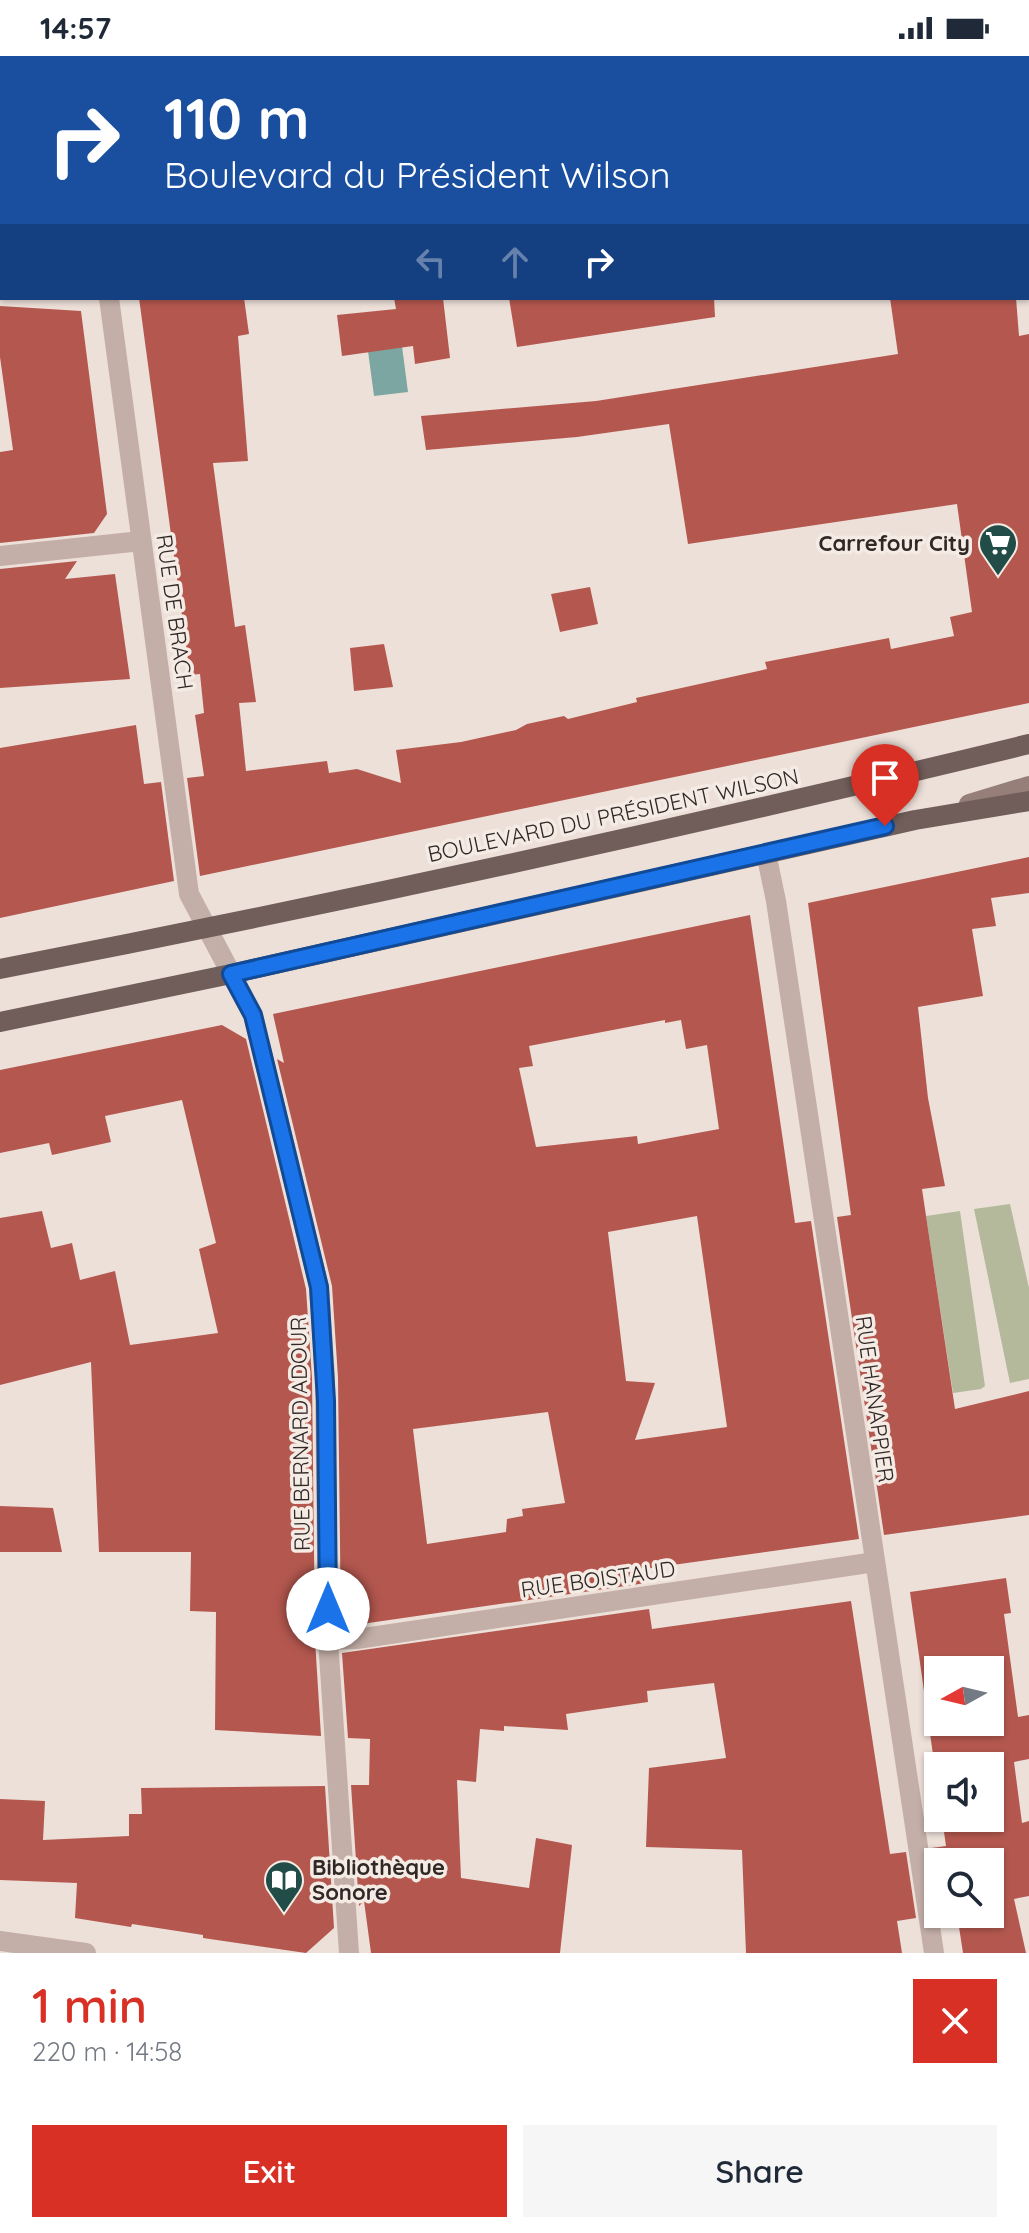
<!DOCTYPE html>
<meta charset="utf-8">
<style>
body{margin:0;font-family:Quicksand,sans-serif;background:#f6f6f7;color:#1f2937;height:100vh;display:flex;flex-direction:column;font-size:30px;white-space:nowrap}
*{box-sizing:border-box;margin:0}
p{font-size:26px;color:#747a83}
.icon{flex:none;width:44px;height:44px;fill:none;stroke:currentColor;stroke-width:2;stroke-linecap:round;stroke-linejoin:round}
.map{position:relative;height:1897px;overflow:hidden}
.side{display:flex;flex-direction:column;background:#fff;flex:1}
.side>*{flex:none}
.banner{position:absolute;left:0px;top:0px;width:1030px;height:244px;box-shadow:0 2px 6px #0004;background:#1a4fa0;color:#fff;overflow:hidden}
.needle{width:52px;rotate:262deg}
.tools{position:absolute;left:924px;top:1600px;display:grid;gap:16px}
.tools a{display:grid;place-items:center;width:80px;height:80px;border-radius:0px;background:#fff;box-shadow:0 2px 6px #0004;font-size:40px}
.pin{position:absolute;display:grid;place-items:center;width:68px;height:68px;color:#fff;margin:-82px -34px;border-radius:50% 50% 50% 0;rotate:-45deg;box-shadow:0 0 8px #0007}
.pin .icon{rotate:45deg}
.me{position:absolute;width:88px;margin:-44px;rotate:0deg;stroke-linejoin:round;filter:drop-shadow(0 0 6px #0008)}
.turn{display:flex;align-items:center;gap:28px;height:168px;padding:0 32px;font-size:36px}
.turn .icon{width:104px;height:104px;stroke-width:2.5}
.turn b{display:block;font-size:56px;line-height:68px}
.lanes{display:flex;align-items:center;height:76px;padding:0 32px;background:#0003;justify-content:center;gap:40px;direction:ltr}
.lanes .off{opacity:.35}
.round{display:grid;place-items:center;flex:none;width:84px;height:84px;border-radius:0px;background:#f6f6f7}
.headline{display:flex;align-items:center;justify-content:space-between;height:136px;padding:0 32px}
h1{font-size:48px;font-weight:600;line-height:60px;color:#d93025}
.button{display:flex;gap:16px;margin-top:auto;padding:16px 32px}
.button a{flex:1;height:92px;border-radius:0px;background:#d93025;color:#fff;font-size:32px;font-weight:600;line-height:92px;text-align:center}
.button a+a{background:#f6f6f7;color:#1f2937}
.status{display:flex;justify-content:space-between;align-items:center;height:56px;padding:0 40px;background:#fff;direction:ltr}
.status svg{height:22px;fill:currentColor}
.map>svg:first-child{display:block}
.green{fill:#b4b99b}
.water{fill:#7ca6a1}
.building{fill:#b4584f;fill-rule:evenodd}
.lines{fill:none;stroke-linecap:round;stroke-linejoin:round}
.minor{stroke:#c3afa7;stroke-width:20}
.secondary{stroke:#967f79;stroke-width:20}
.primary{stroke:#715d59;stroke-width:20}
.route-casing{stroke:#114b97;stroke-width:20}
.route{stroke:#1a73e8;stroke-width:14}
.labels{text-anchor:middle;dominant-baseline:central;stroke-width:7;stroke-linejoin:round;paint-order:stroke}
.poi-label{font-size:22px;font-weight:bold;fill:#312826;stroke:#f5ebe5;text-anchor:end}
.street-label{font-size:22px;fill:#312826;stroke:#f5ebe5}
</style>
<div class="status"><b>14:57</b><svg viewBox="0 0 49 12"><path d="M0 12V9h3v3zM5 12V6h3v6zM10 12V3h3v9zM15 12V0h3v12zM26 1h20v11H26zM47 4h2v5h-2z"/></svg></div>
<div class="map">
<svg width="1029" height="1897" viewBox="0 0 1029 1897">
<rect width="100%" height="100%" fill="#ede0d9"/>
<!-- green -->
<path class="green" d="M1010,1148L1029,1232V1323L1010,1327L974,1153Z
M960,1155L985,1330L981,1333L953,1337L926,1160Z"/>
<!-- water -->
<path class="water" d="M400,275L408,336L374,340L366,280Z"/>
<!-- building -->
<path class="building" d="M139,242H244L249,278L238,280L248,405L213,407L235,571L245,569L256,646L239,647L246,715L327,705L329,717L357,713L401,727L396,694L461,686L516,674L527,668L564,660L568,663L637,646L636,642L767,613L765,606L889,582L891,593L954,580L950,561L972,556L957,448L688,488L669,368L577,381L426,394L421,360L596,345L898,298L890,242H1016L1019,280L1029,278V647L200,820L187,722L204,720L195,659L204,657L200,618L190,619Z
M394,242H443L450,302L415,308L413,290L342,300L337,259L396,253Z
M509,242H714L715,261L517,291Z
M0,250L81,255L107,458L94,477L0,487V396L13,394L0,301Z
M77,505L65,523L115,518L130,623L0,632V513Z
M590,531L598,568L560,576L551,538Z
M384,588L393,631L354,635L350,592Z
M136,669L144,728L161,726L174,825L0,862V692Z
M1029,801V837L991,842L996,870L972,873L983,940L918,951L928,1042L945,1130L922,1133L955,1353L1029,1335V1459L884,1479L837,1161L851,1159L808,847Z
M750,859L795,1167L811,1165L859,1483L644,1513L646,1527L341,1571L338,1322L332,1230L277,1003L284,1007L273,958ZM665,964V967L681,964L686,993L707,989L719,1073L638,1088L637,1080L536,1091L519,1012L533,1010L529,990ZM697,1160L727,1371L635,1384L655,1327L626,1325L608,1176ZM548,1356L565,1447L522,1453L523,1460L507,1463L506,1476L427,1488L413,1373Z
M222,969L246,983L306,1233L312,1322L315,1584L321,1680L215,1674L216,1556L190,1555L191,1496H99L91,1306L0,1329V1162L42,1155L51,1192L72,1187L80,1224L115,1215L130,1289L218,1277L199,1193L216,1187L182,1044L105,1060L111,1086L52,1099L49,1087L0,1097V1014Z
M0,1450L53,1452L62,1496H0Z
M1006,1522L1011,1557L1004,1558L1018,1661L1029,1659V1703L1014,1706L1022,1767L1029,1765V1840L1014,1843L1026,1897H963L957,1858H990V1806H938V1836L931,1792L946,1790L942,1762H990V1710H938V1734L910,1536ZM938,1614H990V1666H938Z
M851,1545L890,1798L906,1796L916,1862L897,1865L902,1897H746L742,1794L646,1791L649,1712L726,1702L714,1627L647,1635L648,1646L566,1658L568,1674L504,1670V1675L480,1673L476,1726L457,1724L461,1822L529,1832L536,1782L572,1789L560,1897H371L364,1845L359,1850L351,1729H369L370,1683L348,1682L342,1597L649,1553L652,1573Z
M325,1730L334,1872L306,1897L203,1882V1879L132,1868L131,1871L75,1862L77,1827L0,1824V1743L45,1745L43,1784L129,1780V1758H142L141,1732Z"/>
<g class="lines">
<!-- minor -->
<path class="minor" d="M77,0V2
M0,220H2
M109,242L189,838L253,959L319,1231L325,1322L328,1584L349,1897
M0,500L141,485
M766,797L776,845L934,1897
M328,1584L357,1583L875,1506
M0,1885L86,1897"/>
<!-- secondary -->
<path class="secondary" d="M969,748L1029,730"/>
<!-- primary -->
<path class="primary" d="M0,913C345,846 688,771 1029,688
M0,966L231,918L915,764L1029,745"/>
</g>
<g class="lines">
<!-- route casing -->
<g class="route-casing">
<path id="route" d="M328,1553L326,1345L319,1231L253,959L231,918L885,770"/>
</g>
<!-- route -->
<use href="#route" class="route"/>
</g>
<!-- icons -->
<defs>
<g id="supermarket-pin" transform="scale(2)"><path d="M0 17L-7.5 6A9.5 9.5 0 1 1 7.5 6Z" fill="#224c48" stroke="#f5ebe5"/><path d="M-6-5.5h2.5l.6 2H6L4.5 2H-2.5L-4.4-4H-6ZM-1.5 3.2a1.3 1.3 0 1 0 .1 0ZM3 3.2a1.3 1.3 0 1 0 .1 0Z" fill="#fff"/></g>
<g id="library-pin" transform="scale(2)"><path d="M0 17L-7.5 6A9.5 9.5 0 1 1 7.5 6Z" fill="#224c48" stroke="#f5ebe5"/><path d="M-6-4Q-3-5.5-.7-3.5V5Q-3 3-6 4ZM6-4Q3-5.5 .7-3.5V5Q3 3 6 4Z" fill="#fff"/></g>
</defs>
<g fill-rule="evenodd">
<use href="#supermarket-pin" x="998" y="487"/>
<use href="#library-pin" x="284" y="1824"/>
</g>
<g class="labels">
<!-- poi labels -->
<g class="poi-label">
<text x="970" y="487">Carrefour City</text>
<text x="312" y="1811" text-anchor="start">Bibliothèque<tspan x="312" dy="25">Sonore</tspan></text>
</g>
<!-- street labels -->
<g class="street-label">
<text transform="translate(175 556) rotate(82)">RUE DE BRACH</text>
<text transform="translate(613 759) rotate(-12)">BOULEVARD DU PRÉSIDENT WILSON</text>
<text transform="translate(875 1343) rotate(82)">RUE HANAPPIER</text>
<text transform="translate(300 1378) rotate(-91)">RUE BERNARD ADOUR</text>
<text transform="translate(598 1523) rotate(-8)">RUE BOISTAUD</text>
</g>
</g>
</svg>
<div class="tools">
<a><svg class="needle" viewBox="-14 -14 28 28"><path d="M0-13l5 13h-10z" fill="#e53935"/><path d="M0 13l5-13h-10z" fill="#747a83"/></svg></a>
<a><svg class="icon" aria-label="sound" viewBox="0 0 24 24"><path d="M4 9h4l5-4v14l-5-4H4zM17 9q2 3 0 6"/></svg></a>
<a><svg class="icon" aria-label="search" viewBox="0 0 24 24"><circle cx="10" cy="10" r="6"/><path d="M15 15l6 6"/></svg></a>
</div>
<div class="pin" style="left:885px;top:770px;background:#d93025"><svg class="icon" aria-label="arrive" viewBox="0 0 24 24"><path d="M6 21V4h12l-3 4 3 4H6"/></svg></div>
<svg class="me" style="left:328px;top:1553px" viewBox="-20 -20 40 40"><circle r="19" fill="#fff"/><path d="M0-13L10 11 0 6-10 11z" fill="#1a73e8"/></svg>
<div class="banner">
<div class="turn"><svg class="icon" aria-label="right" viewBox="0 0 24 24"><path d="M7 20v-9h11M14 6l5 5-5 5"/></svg><div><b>110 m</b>Boulevard du Président Wilson</div></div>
<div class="lanes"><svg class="icon off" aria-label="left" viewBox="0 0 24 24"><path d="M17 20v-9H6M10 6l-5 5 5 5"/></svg><svg class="icon off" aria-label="ahead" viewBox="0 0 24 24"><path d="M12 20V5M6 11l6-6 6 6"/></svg><svg class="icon" aria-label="right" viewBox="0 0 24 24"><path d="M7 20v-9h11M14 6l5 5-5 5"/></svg></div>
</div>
</div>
<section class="side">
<div class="headline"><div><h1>1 min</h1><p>220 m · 14:58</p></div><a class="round" style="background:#d93025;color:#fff"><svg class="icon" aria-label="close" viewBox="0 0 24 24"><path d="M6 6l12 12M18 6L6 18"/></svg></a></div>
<div class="button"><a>Exit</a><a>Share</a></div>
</section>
